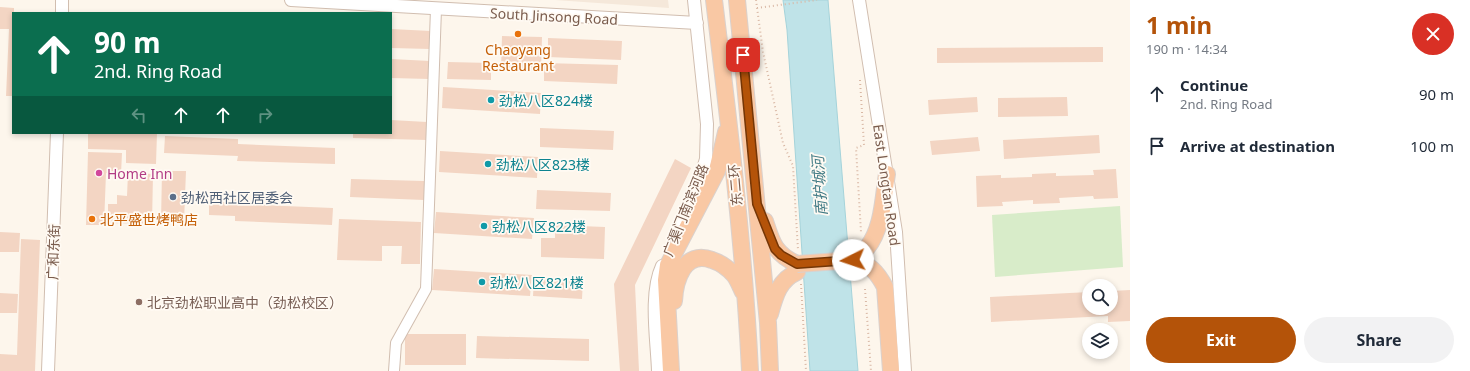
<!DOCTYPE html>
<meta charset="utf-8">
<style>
body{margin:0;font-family:"Noto Sans","Noto Sans SC",sans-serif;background:#f2f2f3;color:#1f2937;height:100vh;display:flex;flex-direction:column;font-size:15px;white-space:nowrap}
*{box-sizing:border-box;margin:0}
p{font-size:13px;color:#747a83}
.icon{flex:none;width:22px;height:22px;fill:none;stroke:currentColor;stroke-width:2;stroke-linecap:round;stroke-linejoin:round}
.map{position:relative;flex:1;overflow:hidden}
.details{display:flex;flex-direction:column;background:#fff;width:340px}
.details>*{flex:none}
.banner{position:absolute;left:12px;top:12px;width:380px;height:122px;border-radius:0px;box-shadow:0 2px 6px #0003;background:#0b6e4f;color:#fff;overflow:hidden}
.tools{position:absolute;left:1082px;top:279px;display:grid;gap:8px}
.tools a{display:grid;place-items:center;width:36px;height:36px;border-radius:50%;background:#fff;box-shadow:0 2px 6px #0003;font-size:20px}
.pin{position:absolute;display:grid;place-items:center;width:34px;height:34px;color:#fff;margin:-17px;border-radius:8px;box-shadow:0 2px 6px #0006}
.me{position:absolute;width:44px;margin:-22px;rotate:266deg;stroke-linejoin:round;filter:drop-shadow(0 0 3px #0008)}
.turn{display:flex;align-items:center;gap:14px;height:84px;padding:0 16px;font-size:18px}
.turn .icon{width:52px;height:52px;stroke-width:2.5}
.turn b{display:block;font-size:28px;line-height:34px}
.lanes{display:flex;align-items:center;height:38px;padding:0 16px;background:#0003;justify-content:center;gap:20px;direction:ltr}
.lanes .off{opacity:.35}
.round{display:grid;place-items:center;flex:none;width:42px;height:42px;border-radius:21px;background:#f2f2f3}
.headline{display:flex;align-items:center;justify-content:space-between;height:68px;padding:0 16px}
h1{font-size:24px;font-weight:700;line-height:30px;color:#b45309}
.action{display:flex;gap:8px;margin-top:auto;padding:8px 16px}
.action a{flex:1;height:46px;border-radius:24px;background:#b45309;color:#fff;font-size:16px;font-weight:700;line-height:46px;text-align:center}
.action a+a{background:#f2f2f3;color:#1f2937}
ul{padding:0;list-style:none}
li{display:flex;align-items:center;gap:12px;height:52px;padding:0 16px}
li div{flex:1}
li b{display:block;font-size:15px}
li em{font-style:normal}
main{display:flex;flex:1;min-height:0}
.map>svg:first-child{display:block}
.residential{fill:#f5e8da}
.green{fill:#d8ecc9}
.water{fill:#bfe3e8;stroke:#a5d3da}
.building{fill:#f3d5c3}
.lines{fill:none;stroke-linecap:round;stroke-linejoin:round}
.minor-casing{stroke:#d1beb0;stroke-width:12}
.tertiary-casing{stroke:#d1beb0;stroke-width:14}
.trunk-casing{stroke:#dad1cd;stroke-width:18}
.path{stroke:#d9b8a5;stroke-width:2;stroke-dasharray:1 3;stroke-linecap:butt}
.minor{stroke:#fff;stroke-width:10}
.tertiary{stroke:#fff;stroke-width:12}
.trunk{stroke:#f9c8a4;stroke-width:16}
.trunk-bridge-casing{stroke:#dad1cd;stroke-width:18;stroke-linecap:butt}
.trunk-bridge{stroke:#f9c8a4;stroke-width:16}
.route-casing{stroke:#753606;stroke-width:10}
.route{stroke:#b45309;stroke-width:7}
.food-dot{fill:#e8710a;stroke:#fffaf3;stroke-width:1.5}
.culture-dot{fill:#0f9aa8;stroke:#fffaf3;stroke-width:1.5}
.hotel-dot{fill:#d1479c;stroke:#fffaf3;stroke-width:1.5}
.service-dot{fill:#5c6f8a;stroke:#fffaf3;stroke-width:1.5}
.education-dot{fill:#8d6e63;stroke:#fffaf3;stroke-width:1.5}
.labels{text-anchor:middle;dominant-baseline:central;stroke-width:3.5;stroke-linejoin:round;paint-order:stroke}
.street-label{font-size:14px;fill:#7a5c4d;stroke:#fffaf3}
.food-label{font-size:14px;fill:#c56008;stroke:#fffaf3}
.culture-label{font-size:14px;fill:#0d838f;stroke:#fffaf3;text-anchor:start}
.hotel-label{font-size:14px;fill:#b23c85;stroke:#fffaf3;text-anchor:start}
.service-label{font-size:14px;fill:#4e5e75;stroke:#fffaf3;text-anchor:start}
.education-label{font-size:14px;fill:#785e54;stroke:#fffaf3;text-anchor:start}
.water-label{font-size:15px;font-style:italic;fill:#437c86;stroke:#fffaf3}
</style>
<main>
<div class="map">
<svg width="1130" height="371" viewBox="0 0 1130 371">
<rect width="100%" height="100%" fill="#fdf6ec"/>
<!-- residential -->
<path class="residential" d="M555,0H668L669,8Z"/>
<!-- green -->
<path class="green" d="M1120,206L1123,267L995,277L992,215Z"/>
<!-- water -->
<path class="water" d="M783,0H828L858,371H810L787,30Z"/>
<!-- building -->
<path class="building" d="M0,7L14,8L13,96H6L9,29H0Z
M391,29L431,31L430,49L391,48Z
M502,36L542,37L541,70L501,69Z
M548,38L622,41L621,60L548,57Z
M1103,47V62L937,63V48Z
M391,59L430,61L429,79L391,78Z
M448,62L491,63V80L447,79Z
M544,63L618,65L617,84L544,81Z
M443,87L541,93L540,114L442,108Z
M977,97L978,112L929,115L928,100Z
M1067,97L1068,116L998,117V98Z
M391,120L427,122V140L353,138V133H391Z
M540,128L614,131L613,150L540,147Z
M88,133H157L156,164L126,163V150L88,149Z
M1099,135L1100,153L1004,159L1003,140Z
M165,136L238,139V144L335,148V164L237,161L238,156L164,153Z
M978,137L980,151L932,155L930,141Z
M440,151L538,157L537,178L439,172Z
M88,152L122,153L121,174L106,173L104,225H86Z
M675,159L691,168L635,285L639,371H620L614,284Z
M1116,169L1118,198L1094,199L1093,196L1059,198L1060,203L1033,204V200L1002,202L1003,206L977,207L976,176L1001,175V178L1032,177V174L1056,173V176L1094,175L1093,170Z
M162,171H186L184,222H161Z
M128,173L153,174L152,224L108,223V204H117V195L127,196Z
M351,179L424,181V200L350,197Z
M537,190L611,193L610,211L536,209Z
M209,198L236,199V204L333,208L332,225L235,221V216L209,215Z
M436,212L534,218L532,239L434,233Z
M339,219L421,222L420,264H401L402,246H382V261L337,260Z
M555,225L605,227L604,259L541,257V238H555Z
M0,232L20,233L19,252H0Z
M21,239L40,240L35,371H0V354L17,355Z
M434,269L532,275L530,296L432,290Z
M534,277L583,279L582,299L533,296Z
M1130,290V321L1108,322V316L991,322L990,297L1089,292V308H1111V291Z
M0,293L18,294L17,313H0Z
M405,334H466V365H405Z
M477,336L589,339V361L476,358Z"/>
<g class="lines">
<!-- minor casing -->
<g class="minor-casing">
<path id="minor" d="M394,371L396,343L426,289L436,9"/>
</g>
<!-- tertiary casing -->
<g class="tertiary-casing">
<path id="tertiary" d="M291,0L697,23
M859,0L896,232L905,371
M62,13V0
M680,227L695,194L706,159L707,124L694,0
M48,371L57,133
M658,371C657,340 649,294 662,266"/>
</g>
<!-- trunk casing -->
<g class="trunk-casing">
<path id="trunk" d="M714,0C729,123 744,247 750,371
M737,0L768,323L770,371
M765,221C772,243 775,254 797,264
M853,260C870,264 877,272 885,287L891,371
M853,260C857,256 863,253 867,248C883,228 883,198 887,174
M674,301C675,281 684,249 712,260C721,263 728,268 734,275C738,280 740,286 743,292
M770,314C775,296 779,280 797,272
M671,371L666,280L668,265L717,171L726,132"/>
</g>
<!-- path -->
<path class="path" d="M756,0L763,52L783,143L793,166L798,250
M757,8L817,0
M860,80L864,145L856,148L861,232
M801,284L806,371
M865,289L871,371"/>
<!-- minor -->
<use href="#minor" class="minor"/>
<!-- tertiary -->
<use href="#tertiary" class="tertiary"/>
<!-- trunk -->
<use href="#trunk" class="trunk"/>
<!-- trunk-bridge casing -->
<g class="trunk-bridge-casing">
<path id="trunk-bridge" d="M797,264L853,260"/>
</g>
<!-- trunk-bridge -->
<use href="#trunk-bridge" class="trunk-bridge"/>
</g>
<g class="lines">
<!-- route casing -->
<g class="route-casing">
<path id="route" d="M743,55L757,204L775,249L781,255L797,264L853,260"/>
</g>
<!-- route -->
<use href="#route" class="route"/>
</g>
<!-- markers -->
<g class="food-dot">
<circle cx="518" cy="34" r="4"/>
<circle cx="92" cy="219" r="4"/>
</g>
<g class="culture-dot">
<circle cx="491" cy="100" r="4"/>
<circle cx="488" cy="164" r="4"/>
<circle cx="484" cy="226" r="4"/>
<circle cx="482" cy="282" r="4"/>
</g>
<circle class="hotel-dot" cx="99" cy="173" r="4"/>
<circle class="service-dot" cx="173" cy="197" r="4"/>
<circle class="education-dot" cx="139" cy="302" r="4"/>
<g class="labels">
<!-- street labels -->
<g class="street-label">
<text transform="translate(554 16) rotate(3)">South Jinsong Road</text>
<text transform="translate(735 185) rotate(-95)">东二环</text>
<text transform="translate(887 185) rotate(82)">East Longtan Road</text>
<text transform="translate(685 210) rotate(-68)">广渠门南滨河路</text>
<text transform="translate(53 252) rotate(-88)">广和东街</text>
</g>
<!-- food labels -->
<g class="food-label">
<text x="518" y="49">Chaoyang<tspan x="518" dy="16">Restaurant</tspan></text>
<text x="100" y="219" text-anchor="start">北平盛世烤鸭店</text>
</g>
<!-- culture labels -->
<g class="culture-label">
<text x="499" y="100">劲松八区824楼</text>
<text x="496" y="164">劲松八区823楼</text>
<text x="492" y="226">劲松八区822楼</text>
<text x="490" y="282">劲松八区821楼</text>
</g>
<!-- hotel labels -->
<g class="hotel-label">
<text x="107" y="173">Home Inn</text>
</g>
<!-- service labels -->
<g class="service-label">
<text x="181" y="197">劲松西社区居委会</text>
</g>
<!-- education labels -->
<g class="education-label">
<text x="147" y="302">北京劲松职业高中（劲松校区）</text>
</g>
<!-- water labels -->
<g class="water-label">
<text transform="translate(819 186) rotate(-94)">南护城河</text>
</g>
</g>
</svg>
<div class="tools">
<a><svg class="icon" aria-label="search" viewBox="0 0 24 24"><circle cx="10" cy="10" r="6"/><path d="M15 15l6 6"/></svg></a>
<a><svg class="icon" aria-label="layers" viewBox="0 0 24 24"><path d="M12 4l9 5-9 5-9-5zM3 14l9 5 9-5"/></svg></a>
</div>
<div class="pin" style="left:743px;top:55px;background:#d93025"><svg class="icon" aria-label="arrive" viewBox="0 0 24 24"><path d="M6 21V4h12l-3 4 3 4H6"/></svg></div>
<svg class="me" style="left:853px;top:260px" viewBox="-20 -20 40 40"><circle r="19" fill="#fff"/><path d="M0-13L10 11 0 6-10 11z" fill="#b45309"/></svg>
<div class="banner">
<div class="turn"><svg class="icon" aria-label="ahead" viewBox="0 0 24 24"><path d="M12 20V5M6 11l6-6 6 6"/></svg><div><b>90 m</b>2nd. Ring Road</div></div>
<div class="lanes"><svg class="icon off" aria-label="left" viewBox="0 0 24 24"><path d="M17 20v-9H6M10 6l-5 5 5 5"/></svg><svg class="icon" aria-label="ahead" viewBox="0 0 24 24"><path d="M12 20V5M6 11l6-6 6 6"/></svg><svg class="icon" aria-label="ahead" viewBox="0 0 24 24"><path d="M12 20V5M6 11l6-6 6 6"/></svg><svg class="icon off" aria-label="right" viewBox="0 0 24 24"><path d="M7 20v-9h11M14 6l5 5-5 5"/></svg></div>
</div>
</div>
<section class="details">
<div class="headline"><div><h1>1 min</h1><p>190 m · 14:34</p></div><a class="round" style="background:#d93025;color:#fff"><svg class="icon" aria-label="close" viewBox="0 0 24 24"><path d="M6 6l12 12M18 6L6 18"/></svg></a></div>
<ul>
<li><svg class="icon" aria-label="ahead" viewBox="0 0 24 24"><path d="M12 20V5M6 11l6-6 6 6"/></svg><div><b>Continue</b><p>2nd. Ring Road</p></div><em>90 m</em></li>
<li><svg class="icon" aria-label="arrive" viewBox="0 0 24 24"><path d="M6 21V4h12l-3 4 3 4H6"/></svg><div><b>Arrive at destination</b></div><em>100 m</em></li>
</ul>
<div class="action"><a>Exit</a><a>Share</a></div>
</section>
</main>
